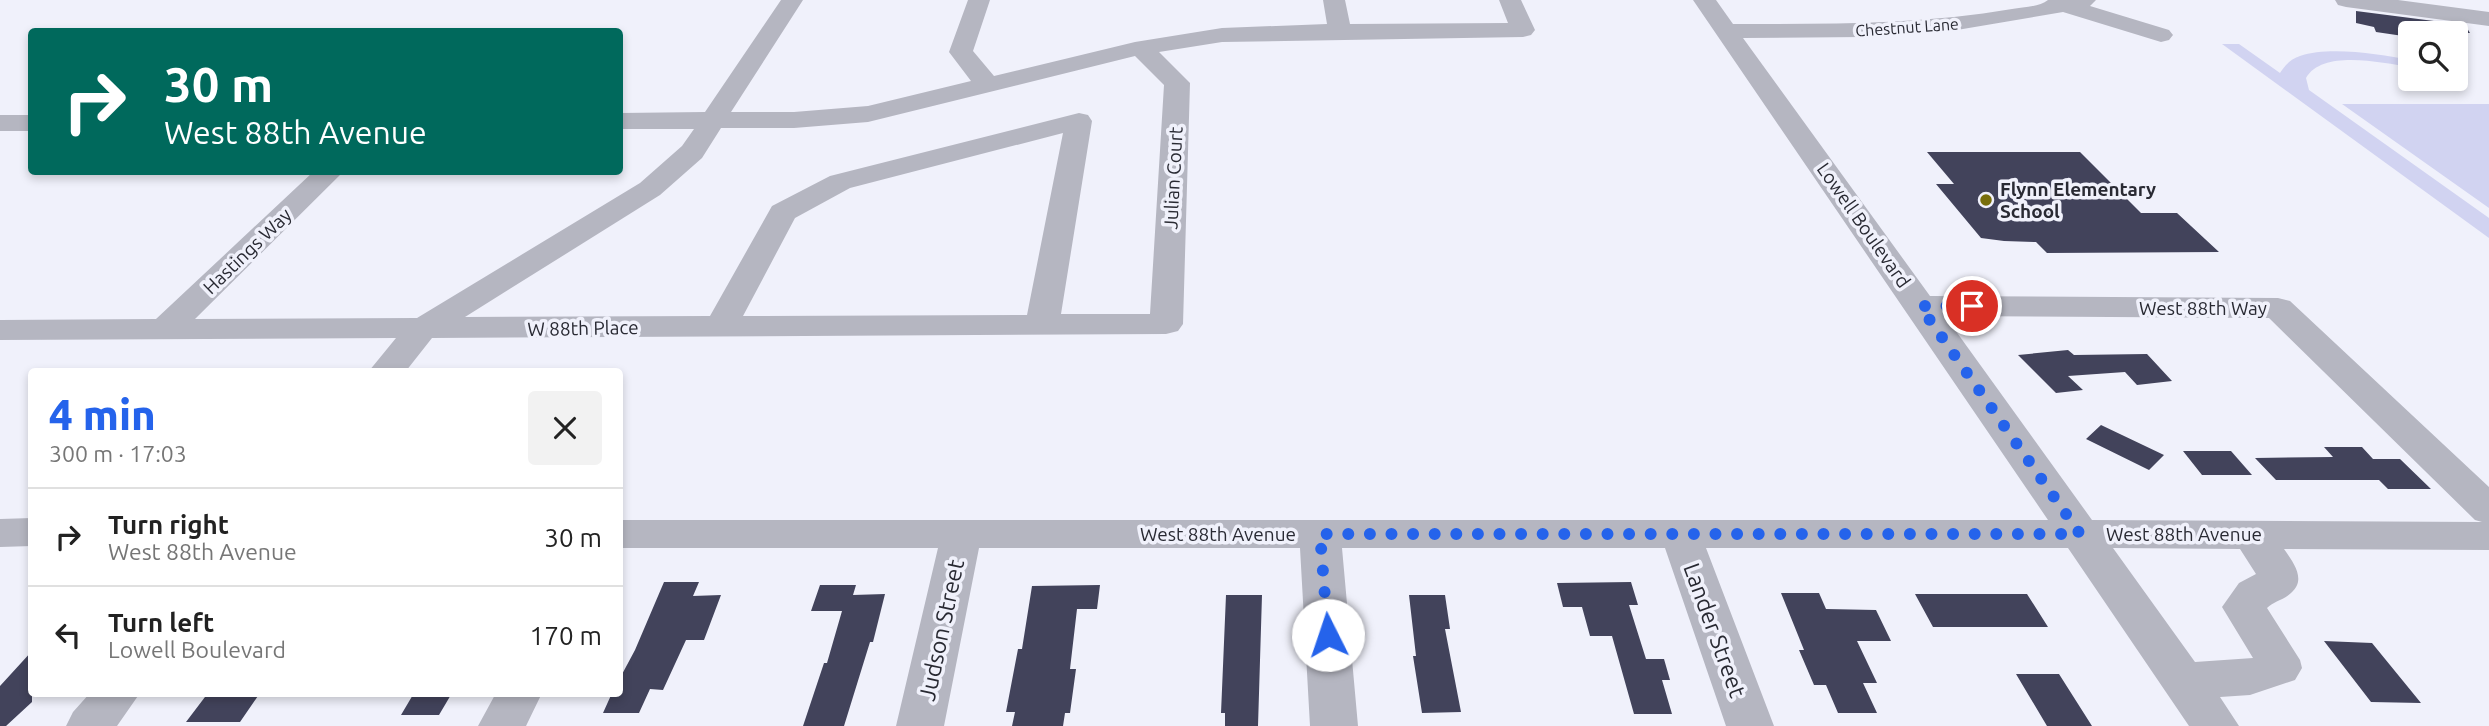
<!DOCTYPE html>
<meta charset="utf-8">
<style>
body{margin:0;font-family:Ubuntu,sans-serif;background:#f2f2f2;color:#222;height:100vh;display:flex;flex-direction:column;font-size:26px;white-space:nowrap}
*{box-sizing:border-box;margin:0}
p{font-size:23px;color:#767676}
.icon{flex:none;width:38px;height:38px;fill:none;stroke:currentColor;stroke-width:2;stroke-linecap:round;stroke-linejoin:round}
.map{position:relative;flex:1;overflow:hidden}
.details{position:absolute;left:28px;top:368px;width:595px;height:329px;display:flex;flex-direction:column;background:#fff;border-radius:7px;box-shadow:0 4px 10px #0003}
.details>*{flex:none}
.banner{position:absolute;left:28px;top:28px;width:595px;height:147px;border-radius:7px;box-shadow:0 4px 10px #0003;background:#00695c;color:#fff;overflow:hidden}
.buttons{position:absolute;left:2398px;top:21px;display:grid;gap:14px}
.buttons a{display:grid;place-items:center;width:70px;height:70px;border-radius:7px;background:#fff;box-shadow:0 4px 10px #0003;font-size:35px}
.pin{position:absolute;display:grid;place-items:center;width:60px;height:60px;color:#fff;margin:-30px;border:4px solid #fff;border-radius:50%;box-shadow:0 2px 7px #0007}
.me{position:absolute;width:77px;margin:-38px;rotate:356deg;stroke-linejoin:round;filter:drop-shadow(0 0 5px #0008)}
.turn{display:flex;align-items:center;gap:24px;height:147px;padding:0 21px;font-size:32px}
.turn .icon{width:91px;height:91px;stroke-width:2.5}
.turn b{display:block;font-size:49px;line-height:60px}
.round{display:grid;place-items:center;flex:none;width:74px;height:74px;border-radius:7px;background:#f2f2f2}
.headline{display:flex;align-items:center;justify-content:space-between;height:119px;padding:0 21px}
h1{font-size:42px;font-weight:800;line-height:52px;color:#2563eb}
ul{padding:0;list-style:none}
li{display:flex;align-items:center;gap:21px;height:98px;padding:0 21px;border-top:2px solid #e0e0e0}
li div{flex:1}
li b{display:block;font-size:26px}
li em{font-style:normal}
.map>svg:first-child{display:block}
.green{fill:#d1d3f1}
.building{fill:#42435b}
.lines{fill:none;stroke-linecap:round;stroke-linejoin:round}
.minor{fill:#b5b6c1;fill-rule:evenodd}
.route{stroke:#2563eb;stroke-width:12;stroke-dasharray:0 21.6}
.poi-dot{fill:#786e0b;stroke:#f0f1fb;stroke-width:2.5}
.labels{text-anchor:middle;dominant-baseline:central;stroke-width:7;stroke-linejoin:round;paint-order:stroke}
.far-street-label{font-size:16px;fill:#292a33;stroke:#f0f1fb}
.street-label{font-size:19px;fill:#292a33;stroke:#f0f1fb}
.poi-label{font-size:19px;font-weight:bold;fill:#292a33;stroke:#f0f1fb;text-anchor:start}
.near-street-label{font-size:23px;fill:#292a33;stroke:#f0f1fb}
</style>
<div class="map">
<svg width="2489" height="726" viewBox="0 0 2489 726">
<rect width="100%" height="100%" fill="#f0f1fb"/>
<!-- green -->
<path class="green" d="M2222,44H2239L2280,73C2285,66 2290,59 2300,56C2329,46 2380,54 2410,60V67C2382,63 2323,49 2306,78L2309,90L2489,218V238Z
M2342,104H2489V208Z"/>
<!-- building -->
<path class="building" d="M2356,11L2465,25L2470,33H2410V37L2376,32L2374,27L2356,23Z
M1927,152H2080L2141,213H2177L2219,252L2047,253L2036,242L2004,241L1981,238L1936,184H1954Z
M2068,350L2074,355L2147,354L2172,381L2137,385L2125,372L2068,376L2083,390L2056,393L2018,355Z
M2101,425L2164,455L2149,470L2086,439Z
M2324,447H2362L2373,459H2400L2431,489H2388L2379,480H2276L2255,458L2333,457Z
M2183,451H2231L2252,475H2202Z
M664,582H699L693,596L721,595L704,640H686L663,690L650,689L639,713H603L612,693H620V678L635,650Z
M1631,582L1638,605H1629L1646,659H1664L1670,680H1662L1672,714H1634L1612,636H1590L1582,607H1563L1557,583Z
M820,585H856L853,595L885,594L873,642H870L844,726H803L824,663H827L842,611H811Z
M1100,585L1097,609H1077L1070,669H1076L1070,713H1065L1063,726H1012L1015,712H1006L1018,649H1022L1032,586Z
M1781,593H1819L1826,609L1876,610L1891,641H1857L1877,683H1863L1877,713H1838L1826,685H1814L1799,650H1804Z
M1915,594H2027L2048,627H1933Z
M1226,595H1262L1258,726H1225V713H1221Z
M1409,595H1445L1450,629H1445L1461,712L1422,713L1413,656H1416Z
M2324,641L2372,643L2421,703L2371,702Z
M32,651V702L6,726H0V686Z
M2016,674H2059L2092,726H2047Z
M208,693H260L240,722H186Z
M414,693H452L439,715H401Z"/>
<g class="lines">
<!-- minor -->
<path class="minor" d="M781,0H803L731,112H794L868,106L971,81L949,52L968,0H990L973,51L994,76L1135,42L1222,28L1327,24L1323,0H1345L1350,24L1508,23L1499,0H1521L1535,30L1531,35L1523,37L1222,42L1159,52L1190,83L1183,324L1178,331L1166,334L432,338L406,371H369L396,338L0,340V320L156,319L313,172H343L195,319L417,318L640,183L682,146L694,129H620V113L705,112ZM1135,56L1164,85L1150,314H1061L1092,121L1088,115L1079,113L830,176L772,206L710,316L465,317L660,195L702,158L721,128H794L868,122ZM1063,133L1027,315L743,316L795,218L850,188Z
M1693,0H1716L1733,24C1826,24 1920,25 2012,9C2023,7 2039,7 2048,0H2096L2090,6L2169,30L2173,35L2169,40L2161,42L2063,12L1951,31L1862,37L1743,38L1930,296L2278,298L2290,301L2489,487V550L2284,549C2293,562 2307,580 2291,593C2284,600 2274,601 2267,608L2300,660L2302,668L2295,680L2250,695L2220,697L2239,726H2189L2068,548H1706L1774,726H1726L1665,548H1342L1358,726H1310L1300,548H979L944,726H896L938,548H620V520H2048ZM1945,316L2269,318L2475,520L2482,522L2092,520ZM2113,548L2240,549L2256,574L2239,583L2222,607L2253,658L2195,662Z
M2335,0H2398L2489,12V26L2346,7L2338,5Z
M0,115H32V131H0Z
M32,518V546L0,547V519Z
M90,693H140L117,726H66L73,712Z
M496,693H542L526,726H478Z"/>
</g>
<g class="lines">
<!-- route -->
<path class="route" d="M1328,635L1320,534H2080L1920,306H1972"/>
</g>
<!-- markers -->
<circle class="poi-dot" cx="1986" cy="200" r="7"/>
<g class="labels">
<!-- far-street labels -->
<g class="far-street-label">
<text transform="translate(1907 27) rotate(-4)">Chestnut Lane</text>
</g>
<!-- street labels -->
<g class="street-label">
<text transform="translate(1173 178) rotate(-87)">Julian Court</text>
<text transform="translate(1864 225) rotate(55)">Lowell Boulevard</text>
<text transform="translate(247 251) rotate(-44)">Hastings Way</text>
<text x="2203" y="308">West 88th Way</text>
<text transform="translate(583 328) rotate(-1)">W 88th Place</text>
<text x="1218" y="534">West 88th Avenue</text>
<text x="2184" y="534">West 88th Avenue</text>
</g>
<!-- poi labels -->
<g class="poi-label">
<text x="2000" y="189">Flynn Elementary<tspan x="2000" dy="22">School</tspan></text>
</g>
<!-- near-street labels -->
<g class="near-street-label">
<text transform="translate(941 630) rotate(-78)">Judson Street</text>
<text transform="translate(1715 630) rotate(70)">Lander Street</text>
</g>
</g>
</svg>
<div class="buttons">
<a><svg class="icon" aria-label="search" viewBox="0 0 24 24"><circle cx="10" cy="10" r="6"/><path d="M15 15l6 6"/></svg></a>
</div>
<div class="pin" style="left:1972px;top:306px;background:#d93025"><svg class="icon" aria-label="arrive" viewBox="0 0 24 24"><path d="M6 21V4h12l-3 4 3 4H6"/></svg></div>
<svg class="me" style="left:1328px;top:635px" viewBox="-20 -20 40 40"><circle r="19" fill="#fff"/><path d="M0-13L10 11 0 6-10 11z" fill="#2563eb"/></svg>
<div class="banner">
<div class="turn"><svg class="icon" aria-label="right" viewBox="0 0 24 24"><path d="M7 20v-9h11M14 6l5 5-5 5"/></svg><div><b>30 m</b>West 88th Avenue</div></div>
</div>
<section class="details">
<div class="headline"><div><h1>4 min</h1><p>300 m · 17:03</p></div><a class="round"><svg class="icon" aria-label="close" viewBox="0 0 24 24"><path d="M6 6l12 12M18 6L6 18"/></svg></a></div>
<ul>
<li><svg class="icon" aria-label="right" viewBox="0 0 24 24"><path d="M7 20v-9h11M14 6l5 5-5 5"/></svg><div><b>Turn right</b><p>West 88th Avenue</p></div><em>30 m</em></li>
<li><svg class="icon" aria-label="left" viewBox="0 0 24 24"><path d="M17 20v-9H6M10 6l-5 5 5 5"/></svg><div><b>Turn left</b><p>Lowell Boulevard</p></div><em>170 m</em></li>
</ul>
</section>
</div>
